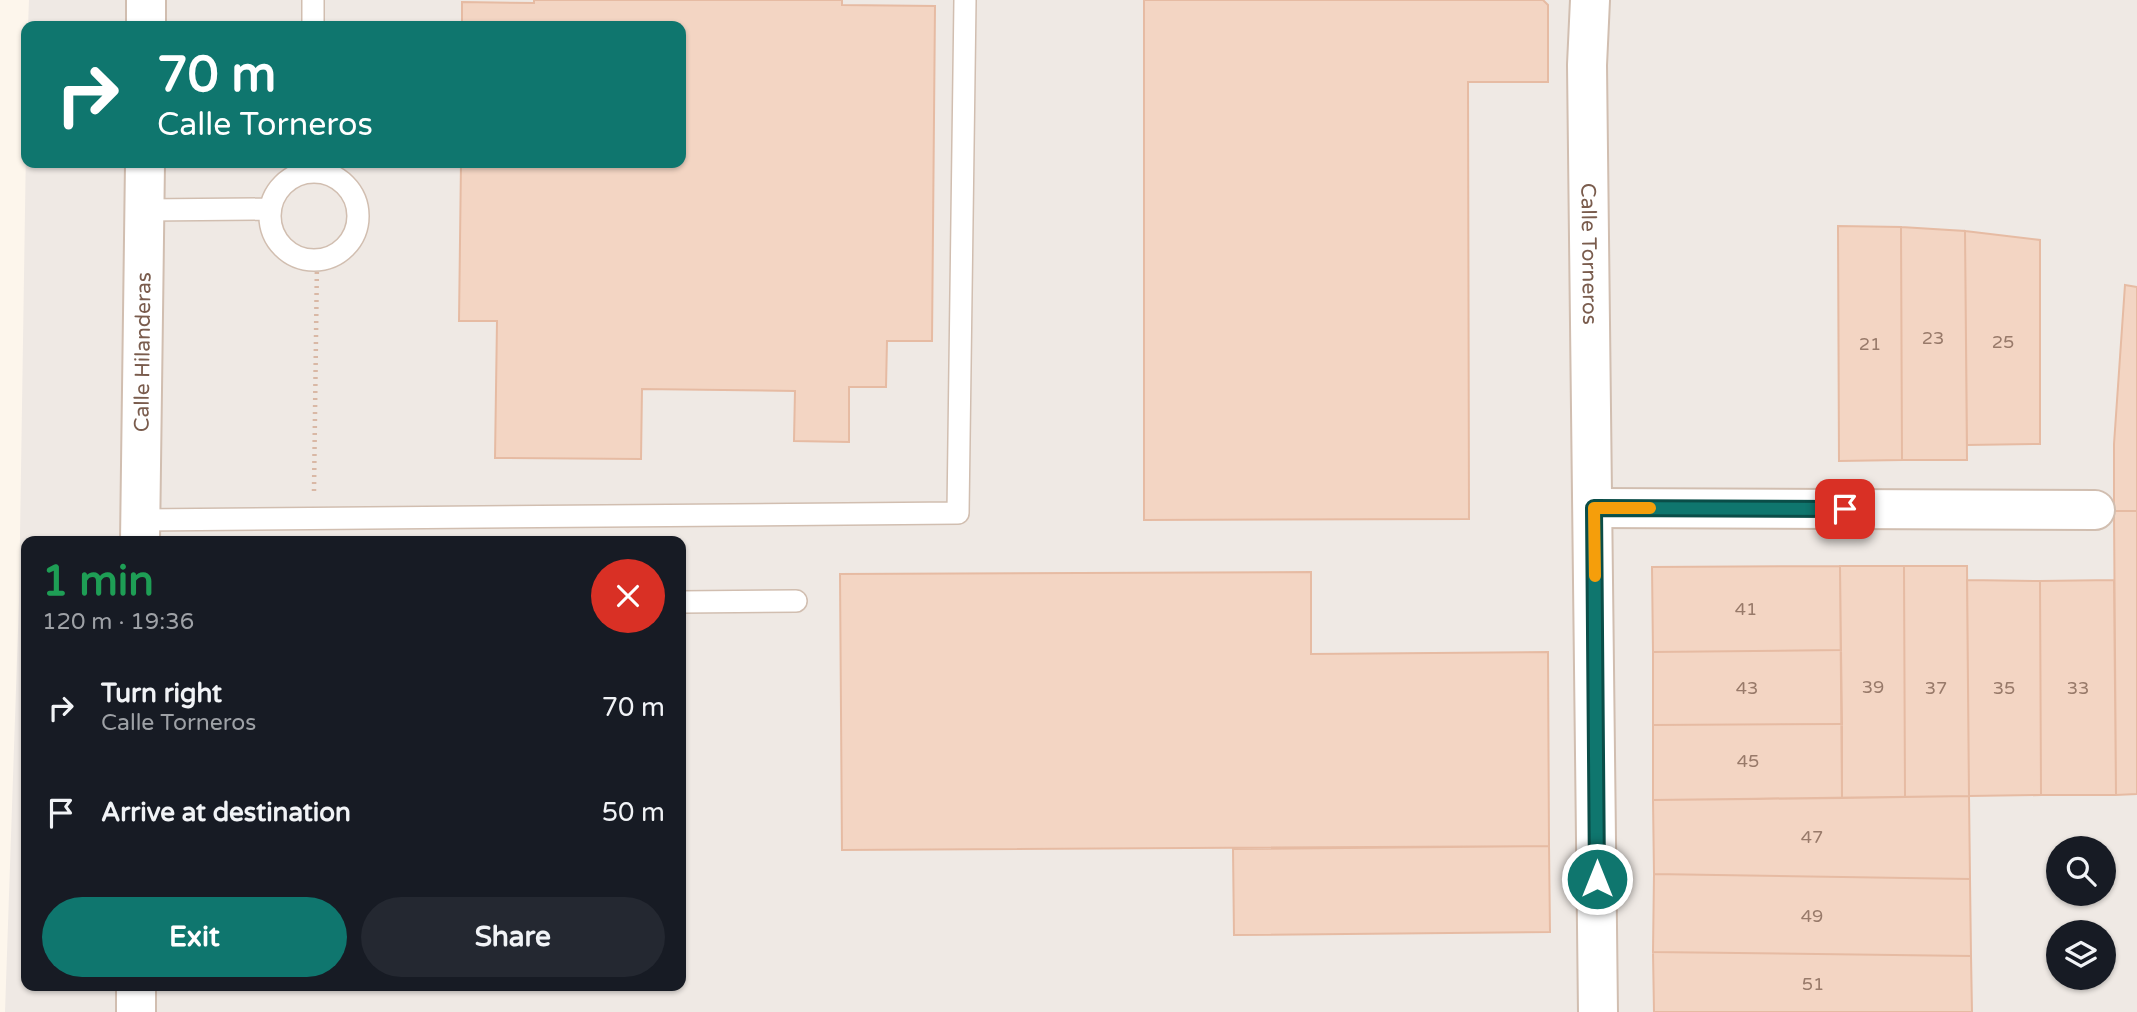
<!DOCTYPE html>
<meta charset="utf-8">
<style>
body{margin:0;font-family:"Varela Round",sans-serif;background:#242831;color:#f1f3f6;height:100vh;display:flex;flex-direction:column;font-size:26px;white-space:nowrap}
*{box-sizing:border-box;margin:0}
p{font-size:23px;color:#9ea1a6}
.icon{flex:none;width:38px;height:38px;fill:none;stroke:currentColor;stroke-width:2;stroke-linecap:round;stroke-linejoin:round}
.map{position:relative;flex:1;overflow:hidden}
.side{position:absolute;left:21px;top:536px;width:665px;height:455px;display:flex;flex-direction:column;background:#171b24;border-radius:14px;box-shadow:0 2px 5px #0004}
.side>*{flex:none}
.top-card{position:absolute;left:21px;top:21px;width:665px;height:147px;border-radius:14px;box-shadow:0 2px 5px #0004;background:#0f766e;color:#fff;overflow:hidden}
.buttons{position:absolute;left:2046px;top:836px;display:grid;gap:14px}
.buttons a{display:grid;place-items:center;width:70px;height:70px;border-radius:50%;background:#171b24;box-shadow:0 2px 5px #0004;font-size:35px}
.pin{position:absolute;display:grid;place-items:center;width:60px;height:60px;color:#fff;margin:-30px;border-radius:14px;box-shadow:0 4px 10px #0006}
.me{position:absolute;width:77px;margin:-38px;rotate:0deg;stroke-linejoin:round;filter:drop-shadow(0 0 5px #0008)}
.turn{display:flex;align-items:center;gap:24px;height:147px;padding:0 21px;font-size:32px}
.turn .icon{width:91px;height:91px;stroke-width:2.5}
.turn b{display:block;font-size:49px;line-height:60px}
.round{display:grid;place-items:center;flex:none;width:74px;height:74px;border-radius:37px;background:#242831}
.headline{display:flex;align-items:center;justify-content:space-between;height:119px;padding:0 21px}
h1{font-size:42px;font-weight:800;line-height:52px;color:#1e9e55}
.primary-button{display:flex;gap:14px;margin-top:auto;padding:14px 21px}
.primary-button a{flex:1;height:80px;border-radius:42px;background:#0f766e;color:#fff;font-size:28px;font-weight:800;line-height:80px;text-align:center}
.primary-button a+a{background:#242831;color:#f1f3f6}
ul{padding:0;list-style:none}
li{display:flex;align-items:center;gap:21px;height:105px;padding:0 21px}
li div{flex:1}
li b{display:block;font-size:26px}
li em{font-style:normal}
.map>svg:first-child{display:block}
.industrial{fill:#efe9e4;fill-rule:evenodd}
.building{fill:#f3d5c3;stroke:#e6bba3;stroke-width:2}
.lines{fill:none;stroke-linecap:round;stroke-linejoin:round}
.service-casing{stroke:#d1beb0;stroke-width:24}
.minor-casing{stroke:#d1beb0;stroke-width:42}
.path{stroke:#d9b8a5;stroke-width:4.5;stroke-dasharray:2 5;stroke-linecap:butt}
.service{stroke:#fff;stroke-width:21}
.minor{stroke:#fff;stroke-width:38}
.route-casing{stroke:#0a4d48;stroke-width:18}
.route{stroke:#0f766e;stroke-width:12}
.slow{stroke:#f59e0b;stroke-width:12}
.labels{text-anchor:middle;dominant-baseline:central;stroke-width:5;stroke-linejoin:round;paint-order:stroke}
.number-label{font-size:18px;fill:#987a6a}
.street-label{font-size:21px;fill:#7a5c4d;stroke:#fffaf3}
</style>
<div class="map">
<svg width="2137" height="1012" viewBox="0 0 2137 1012">
<rect width="100%" height="100%" fill="#fdf6ec"/>
<!-- industrial -->
<path class="industrial" d="M29,0H2137V1012H5L19,601L26,146V163H681V26H28ZM26,541H681V985H26ZM2058,849H2104V894H2058ZM2058,933H2104V978H2058Z"/>
<!-- building -->
<path class="building" d="M534,0H842V5L935,6L932,341H887L886,387H849V442L794,441L795,391L642,389L641,459L495,458L497,321H459L461,163H681V26H462V2L534,3Z
M1144,0H1543L1548,5V82H1468L1469,519L1144,520Z
M1838,226L1901,227L1902,460L1839,461Z
M1901,227L1965,231L1967,460H1902Z
M1965,231L2040,240V444L1967,445Z
M2125,285L2137,287V511H2114V444Z
M2114,511H2137V794L2116,795Z
M1840,566L1841,650L1653,652L1652,567Z
M1840,566H1904L1905,797L1842,798Z
M1904,566H1967L1969,796L1905,797Z
M1311,572V654L1548,652L1549,846L842,850L840,574Z
M1967,580L2040,581L2041,795L1969,796Z
M2114,580L2116,795H2041L2040,581Z
M1841,650L1842,724L1653,725V652Z
M1842,724V798L1653,800V725Z
M1969,796L1970,879L1654,874L1653,800Z
M1549,846L1550,932L1234,935L1233,849Z
M1654,874L1970,879L1971,956L1653,952Z
M1653,952L1971,956L1972,1012H1654Z"/>
<g class="lines">
<!-- service casing -->
<g class="service-casing">
<path id="service" d="M313,0V26
M270 216a44 44 0 1 1 88 0a44 44 0 1 1-88 0Z
M145,210L270,209
M141,520L958,513L965,0
M681,602L796,601"/>
</g>
<!-- minor casing -->
<g class="minor-casing">
<g id="minor">
<path id="s1" d="M1590,0L1587,65L1598,1012"/>
<path d="M146,26V0"/>
<path d="M1594,508L2095,510"/>
<path id="s2" d="M140,541L145,163"/>
<path d="M136,1012V985"/>
</g>
</g>
<!-- path -->
<path class="path" d="M314,491L317,261"/>
<!-- service -->
<use href="#service" class="service"/>
<!-- minor -->
<use href="#minor" class="minor"/>
</g>
<g class="lines">
<!-- route casing -->
<g class="route-casing">
<path id="route" d="M1597,879L1594,508L1845,509"/>
</g>
<!-- route -->
<use href="#route" class="route"/>
<!-- slow -->
<path class="slow" d="M1595,576L1594,508H1650"/>
</g>
<g class="labels">
<!-- number labels -->
<g class="number-label">
<text x="1933" y="338">23</text>
<text x="2003" y="342">25</text>
<text x="1870" y="344">21</text>
<text x="1746" y="609">41</text>
<text x="1873" y="687">39</text>
<text x="1747" y="688">43</text>
<text x="1936" y="688">37</text>
<text x="2004" y="688">35</text>
<text x="2078" y="688">33</text>
<text x="1748" y="761">45</text>
<text x="1812" y="837">47</text>
<text x="1812" y="916">49</text>
<text x="1813" y="984">51</text>
</g>
<!-- street labels -->
<g class="street-label">
<text stroke="none"><textPath href="#s1" startOffset="254">Calle Torneros</textPath></text>
<text stroke="none"><textPath href="#s2" startOffset="189">Calle Hilanderas</textPath></text>
</g>
</g>
</svg>
<div class="buttons">
<a><svg class="icon" aria-label="search" viewBox="0 0 24 24"><circle cx="10" cy="10" r="6"/><path d="M15 15l6 6"/></svg></a>
<a><svg class="icon" aria-label="layers" viewBox="0 0 24 24"><path d="M12 4l9 5-9 5-9-5zM3 14l9 5 9-5"/></svg></a>
</div>
<div class="pin" style="left:1845px;top:509px;background:#d93025"><svg class="icon" aria-label="arrive" viewBox="0 0 24 24"><path d="M6 21V4h12l-3 4 3 4H6"/></svg></div>
<svg class="me" style="left:1597px;top:879px" viewBox="-20 -20 40 40"><circle r="17" fill="#0f766e" stroke="#fff" stroke-width="3"/><path d="M0-11L8 9 0 5-8 9z" fill="#fff"/></svg>
<div class="top-card">
<div class="turn"><svg class="icon" aria-label="right" viewBox="0 0 24 24"><path d="M7 20v-9h11M14 6l5 5-5 5"/></svg><div><b>70 m</b>Calle Torneros</div></div>
</div>
<section class="side">
<div class="headline"><div><h1>1 min</h1><p>120 m · 19:36</p></div><a class="round" style="background:#d93025;color:#fff"><svg class="icon" aria-label="close" viewBox="0 0 24 24"><path d="M6 6l12 12M18 6L6 18"/></svg></a></div>
<ul>
<li><svg class="icon" aria-label="right" viewBox="0 0 24 24"><path d="M7 20v-9h11M14 6l5 5-5 5"/></svg><div><b>Turn right</b><p>Calle Torneros</p></div><em>70 m</em></li>
<li><svg class="icon" aria-label="arrive" viewBox="0 0 24 24"><path d="M6 21V4h12l-3 4 3 4H6"/></svg><div><b>Arrive at destination</b></div><em>50 m</em></li>
</ul>
<div class="primary-button"><a>Exit</a><a>Share</a></div>
</section>
</div>
